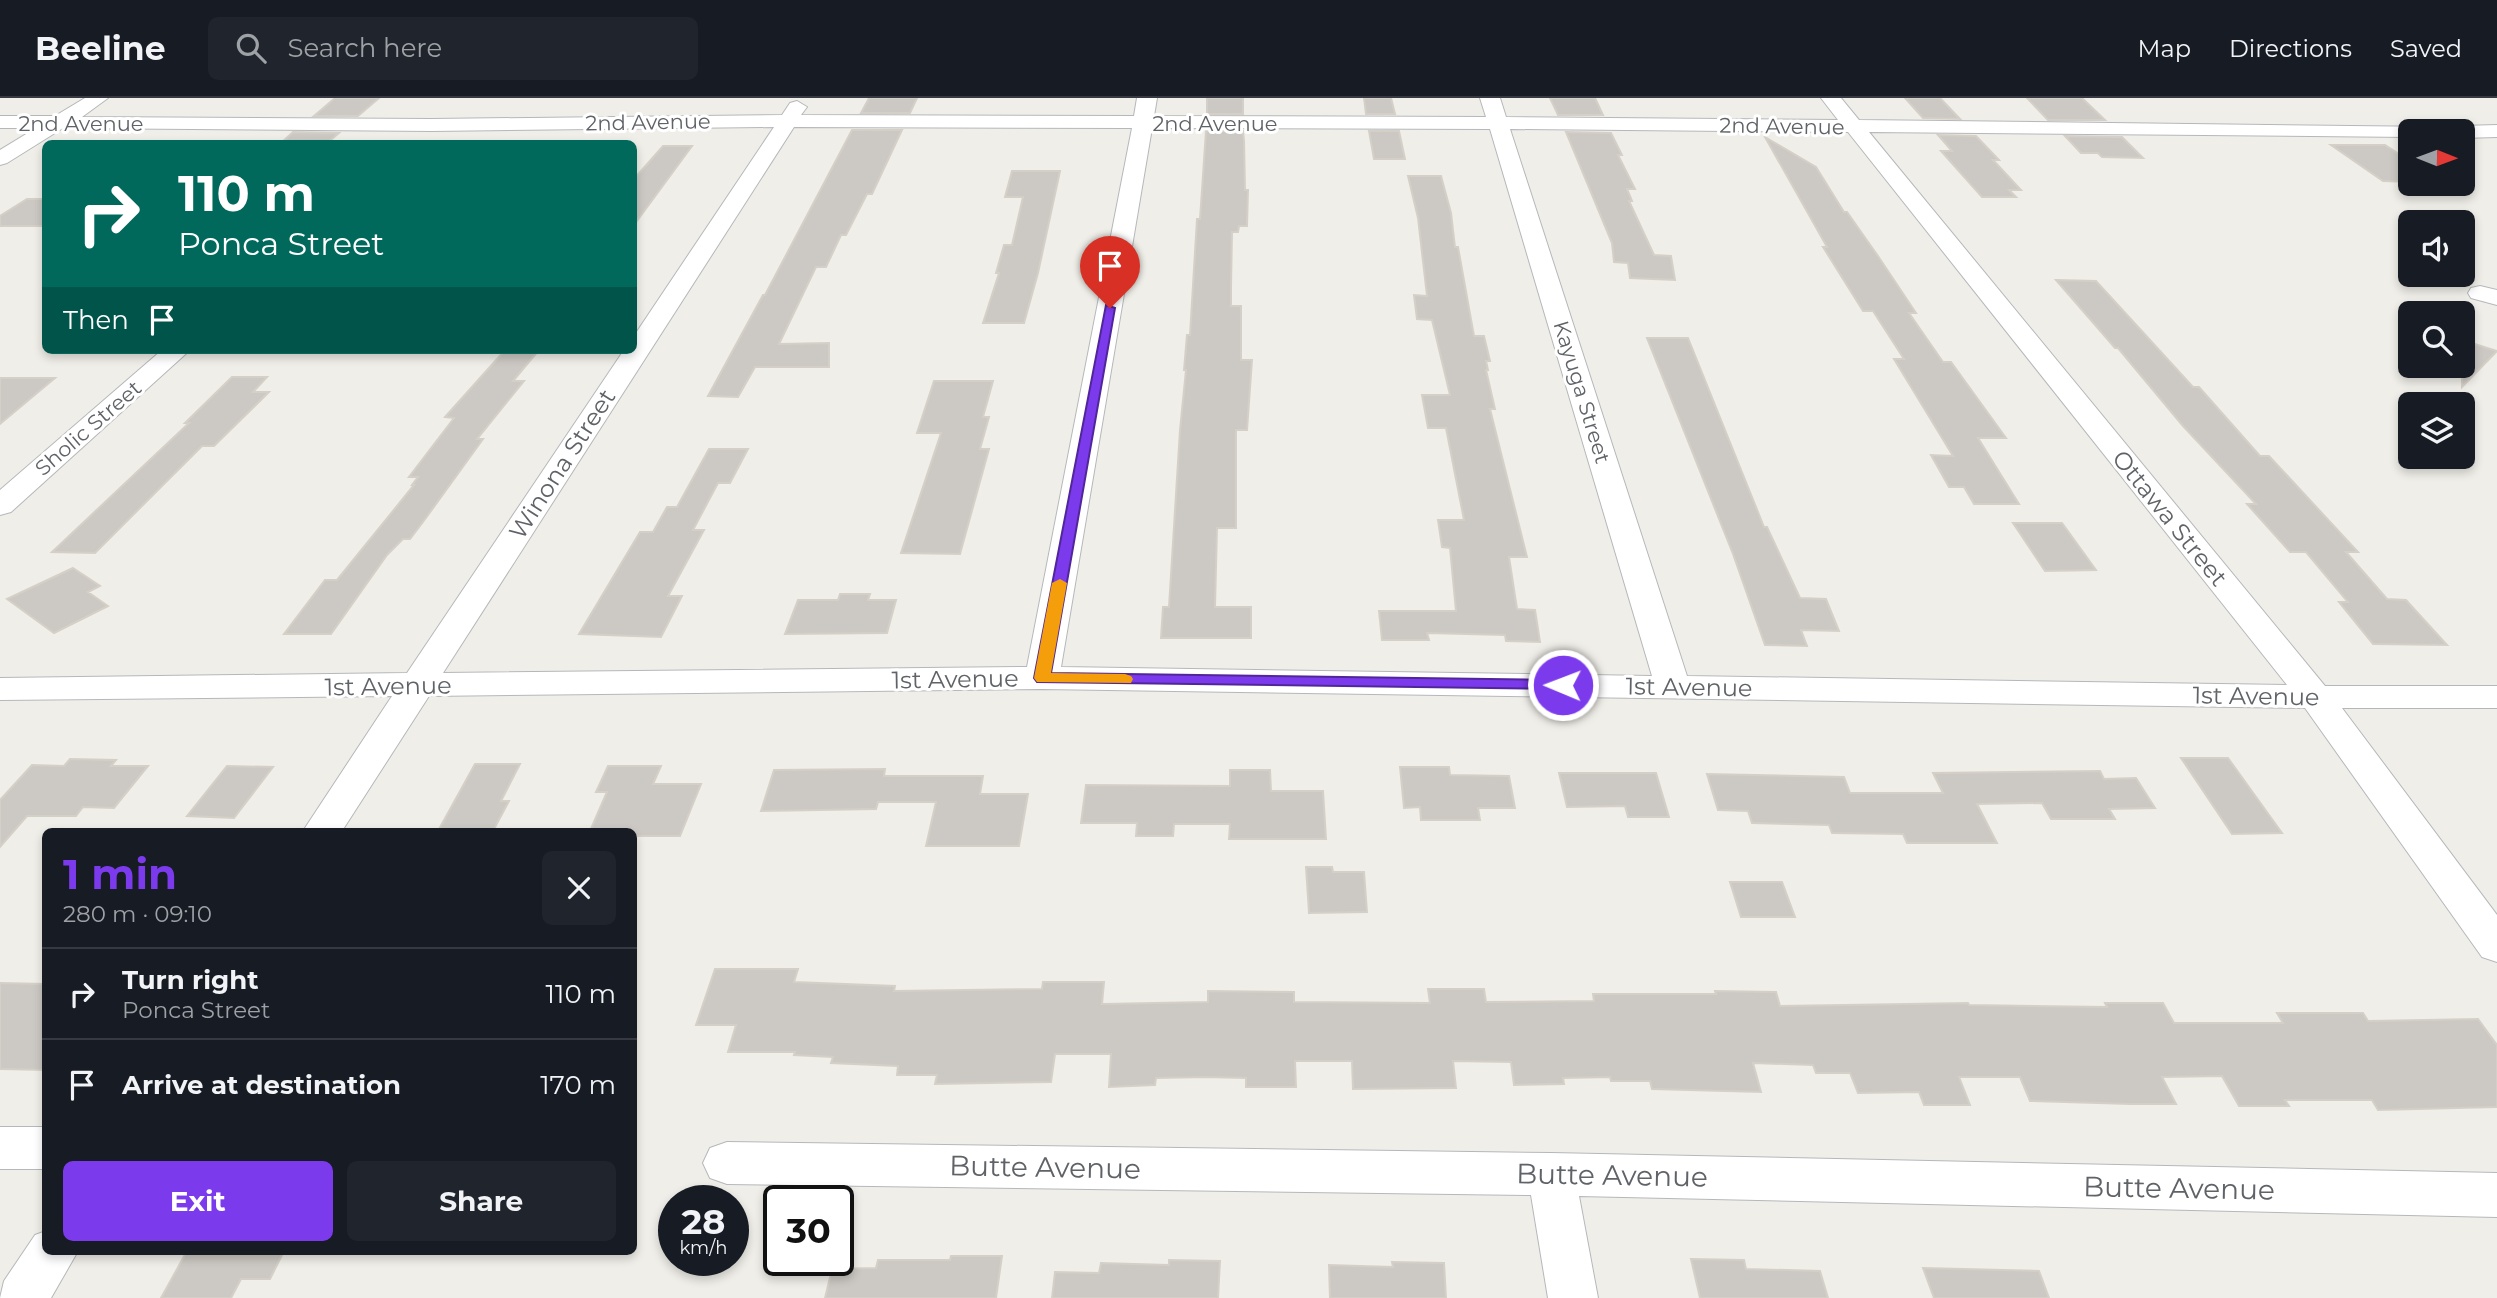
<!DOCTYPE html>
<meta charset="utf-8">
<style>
body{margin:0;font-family:Montserrat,sans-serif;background:#20242c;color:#f1f3f6;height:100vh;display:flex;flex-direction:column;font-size:26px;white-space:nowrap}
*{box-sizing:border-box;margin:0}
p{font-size:23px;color:#9ea1a6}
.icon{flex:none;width:38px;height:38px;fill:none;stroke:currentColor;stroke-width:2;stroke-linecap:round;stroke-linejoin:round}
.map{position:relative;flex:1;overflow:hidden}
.panel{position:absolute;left:42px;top:730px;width:595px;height:427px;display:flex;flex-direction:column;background:#171b24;border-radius:10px;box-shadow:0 4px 10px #0003}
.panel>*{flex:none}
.guide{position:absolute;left:42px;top:42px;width:595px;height:214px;border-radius:10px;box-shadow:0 4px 10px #0003;background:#00695c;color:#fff;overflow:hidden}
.needle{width:46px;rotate:91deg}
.buttons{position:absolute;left:2398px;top:21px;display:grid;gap:14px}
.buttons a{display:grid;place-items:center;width:77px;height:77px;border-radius:10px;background:#171b24;box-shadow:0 4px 10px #0003;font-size:35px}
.speed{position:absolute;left:658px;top:1087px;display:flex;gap:14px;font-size:35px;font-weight:700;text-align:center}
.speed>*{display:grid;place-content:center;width:91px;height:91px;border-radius:50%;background:#171b24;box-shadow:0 4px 10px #0003;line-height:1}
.speed small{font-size:18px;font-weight:400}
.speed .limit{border:4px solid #111;border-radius:10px;background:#fff;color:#111}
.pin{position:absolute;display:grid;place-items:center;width:60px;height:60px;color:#fff;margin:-72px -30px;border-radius:50% 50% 50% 0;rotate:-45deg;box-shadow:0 0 7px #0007}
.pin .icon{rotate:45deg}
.me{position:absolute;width:77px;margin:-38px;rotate:271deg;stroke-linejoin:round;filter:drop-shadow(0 0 5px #0008)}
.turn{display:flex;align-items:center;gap:24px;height:147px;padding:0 21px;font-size:32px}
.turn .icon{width:91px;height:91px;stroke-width:2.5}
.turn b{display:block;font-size:49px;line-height:60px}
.then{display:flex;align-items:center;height:66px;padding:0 21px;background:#0003;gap:14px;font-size:26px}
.round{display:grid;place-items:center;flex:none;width:74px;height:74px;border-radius:10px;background:#20242c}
.overview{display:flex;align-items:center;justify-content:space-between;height:119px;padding:0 21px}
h1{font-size:42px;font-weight:700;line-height:52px;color:#7c3aed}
.cta{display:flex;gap:14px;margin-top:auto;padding:14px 21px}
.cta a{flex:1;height:80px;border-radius:10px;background:#7c3aed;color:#fff;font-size:28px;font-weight:700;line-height:80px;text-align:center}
.cta a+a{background:#20242c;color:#f1f3f6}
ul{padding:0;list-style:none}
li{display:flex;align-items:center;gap:21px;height:91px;padding:0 21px;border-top:2px solid #363941}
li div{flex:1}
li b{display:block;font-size:26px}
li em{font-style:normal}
header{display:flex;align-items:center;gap:42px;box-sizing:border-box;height:98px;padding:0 35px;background:#171b24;border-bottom:2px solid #363941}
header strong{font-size:33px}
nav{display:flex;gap:38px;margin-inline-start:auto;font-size:24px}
.search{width:490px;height:63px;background:#20242c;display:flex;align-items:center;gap:18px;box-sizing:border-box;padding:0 24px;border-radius:10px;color:#9ea1a6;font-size:26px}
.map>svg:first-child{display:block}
.building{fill:#ccc9c4;stroke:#d5d0c7;stroke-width:2}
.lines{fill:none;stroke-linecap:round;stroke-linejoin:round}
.minor-casing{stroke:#b5b8bb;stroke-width:2}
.minor{fill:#fff;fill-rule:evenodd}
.route{fill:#7c3aed;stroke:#51269a;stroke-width:2}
.slow{fill:#f59e0b}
.labels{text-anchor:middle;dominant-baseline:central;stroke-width:6;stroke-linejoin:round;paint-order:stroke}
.far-street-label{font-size:21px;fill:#5f6367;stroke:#fff}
.street-label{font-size:24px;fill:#5f6367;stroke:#fff}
.near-street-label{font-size:28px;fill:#5f6367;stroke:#fff}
</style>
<header>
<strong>Beeline</strong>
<div class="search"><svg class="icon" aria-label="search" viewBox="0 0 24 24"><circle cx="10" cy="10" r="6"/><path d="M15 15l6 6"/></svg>Search here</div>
<nav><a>Map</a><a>Directions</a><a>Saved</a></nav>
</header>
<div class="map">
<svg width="2497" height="1200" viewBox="0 0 2497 1200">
<rect width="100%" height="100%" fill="#f0eee8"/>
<!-- building -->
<path class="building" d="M335,0H379L358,18H314Z
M869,0H917L910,15H861Z
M1207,0H1243V16H1207Z
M1364,0H1391L1395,16H1366Z
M1550,0H1595L1603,17H1558Z
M1905,0H1940L1960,21L1923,20Z
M2027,0H2082L2105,22H2048Z
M852,32H902L872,96H867L846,137H841L826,169H816L779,246L829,245V269H755L738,299L708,298L763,197H765Z
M1206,33H1243L1244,43L1245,92H1248L1247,128H1239L1238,134H1232L1231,190V208H1241V262H1252L1247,332H1236V430H1217L1215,509H1251V540H1161L1163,509H1169L1180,332L1186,272H1184L1187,237H1190L1197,121H1200Z
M1369,33H1399L1405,61H1374Z
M293,34L339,35L326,46H280Z
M1566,34L1611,35L1622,57H1618L1635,91H1627L1632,103H1629L1654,157L1671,158L1675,182L1630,180L1628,165L1614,164L1612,145Z
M1938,37L1976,38L1999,62H1993L2021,92H2009L2016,99H1982L1941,53H1952Z
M2065,38L2122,39L2143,60L2102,59L2098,55H2081Z
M1765,39L1816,69L1844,114H1847L1878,158L1916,215H1909L1943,264H1951L2006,340H1978L2019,406H1974L1964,389H1949L1931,357L1953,358L1894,261H1904L1873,213H1863L1823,149H1827Z
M2331,47H2385L2410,63V84L2383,83Z
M663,48H692L634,127V81Z
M1012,73H1060L1038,175L1024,225H983L999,175H996L1004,147H1012L1023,99H1005Z
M1408,78H1441L1451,115L1455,149H1458L1474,238H1484L1490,263H1486L1488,272H1486L1495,311H1490L1527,459H1509L1517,511L1535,512L1540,544L1506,543L1505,537L1427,535L1429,542H1382L1379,513H1456L1450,450L1442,449L1438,422H1464L1446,330H1428L1422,297H1450L1432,222L1417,221L1414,197L1427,198L1418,120Z
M27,101H46V128H0V118Z
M2056,182L2096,183L2193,289H2199L2260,358H2269L2358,454H2346L2387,501L2406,502L2447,547L2373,546L2339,504H2348L2306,454H2290L2247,406H2256L2183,328L2118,250H2115Z
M1647,240H1688L1764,429H1767L1800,500L1826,501L1839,533L1801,532L1807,548L1765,547L1733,456Z
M2462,242L2497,253L2462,289Z
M505,252H539L513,283H524L477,341H483L423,424L410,441H403L387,457L331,536H284L325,482H337L414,387H412L418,379H409L454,320L445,319Z
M232,279H267L253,294H269L214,348H202L95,455L52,454L189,325H185Z
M0,280H55L0,326Z
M934,283H993L983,319H989L980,351H989L960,456L901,455L941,335H917Z
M709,351H748L730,385H718L693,432H704L668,498H682L661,539L579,536L640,434H653L667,409H677Z
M2013,425H2062L2096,472L2045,473Z
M73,470L100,488L88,494L108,508L54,535L7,501Z
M840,496H870L868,502H896L887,535L785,536L798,502H838Z
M2181,660H2228L2282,735L2232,736Z
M70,661L116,662L111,668H148L114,710L83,709L76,718H27L0,749V702L32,667L64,668Z
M475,666H520L501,703H509L493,733H438Z
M227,668L273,669L234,720L187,718Z
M608,668H661L653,686H701L680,738H634V733H590L607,694H596Z
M1400,669H1449L1450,677L1509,678L1515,710H1478L1480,722H1421L1420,709L1404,710Z
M885,671L884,678H983L980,696H1028L1019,748H926L936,704H878L876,711L761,713L774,672Z
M1230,672H1270L1271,693H1323L1326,741H1229L1230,726H1174L1173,738H1136L1137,725H1081L1086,687L1230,688Z
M2100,673L2104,681L2136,680L2155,710L2109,711L2115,721H2051L2042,705L1977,706L1997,745H1907L1903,736L1832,735L1829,727L1752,725L1748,713L1718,712L1707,676L1844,679L1850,695H1943L1933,675Z
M1559,675H1656L1669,719H1628L1625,708L1567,709Z
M1306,769H1332L1333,774H1364L1367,814L1309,815Z
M1730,784H1782L1795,819H1741Z
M715,871H798L794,884L895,888L894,893L1042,891L1043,884H1104L1102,906L1208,904V893L1294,894V904L1430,905L1428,891H1484L1486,904L1594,903L1593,896H1716L1715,893L1776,894L1780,908L1968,905L1969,907L2107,909L2105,905H2163L2174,925H2283L2277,915H2363L2368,923L2478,921L2497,947V1009L2378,1012L2372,1002H2285L2289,1008H2239L2222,978L2162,979L2176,1006H2130L2030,1003L2020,979H1959L1970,1007H1924L1919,994L1858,995L1850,975H1816L1813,967L1753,965L1761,994L1652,991L1650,983H1611L1610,979L1563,980L1564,986L1514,987L1511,964L1453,963L1456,990L1353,991L1352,963H1295L1296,989H1246V980L1206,979L1156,980L1155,987L1109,989L1111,956H1055L1051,984L935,986L937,977H897L898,968L831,965L833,959L794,957L795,954H728L736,927H696Z
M0,885L46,886V972L0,971Z
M187,1153H284L270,1181H241L231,1200H161Z
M951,1158H1002L996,1200H825L832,1171L876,1170L878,1162H950Z
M1691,1161L1744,1162L1746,1171L1820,1173L1828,1200H1700Z
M1169,1162L1220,1163L1218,1200H1052L1055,1174L1099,1175L1101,1165L1169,1167Z
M1392,1164L1444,1165L1446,1200H1330L1329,1167L1393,1169Z
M1923,1170L2039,1173L2049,1200H1934Z"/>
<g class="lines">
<!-- minor casing -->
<g class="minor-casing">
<path id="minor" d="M85,0H108L82,19L432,21L782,17L790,5L797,3L807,9L801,17L1134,18L1137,0H1157L1154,18L1486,19L1480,0H1500L1506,19L1838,22L1821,0H1841L1859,22L2437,29L2440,33H2410V39L1869,34L2325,588H2497V610H2342L2497,817V864L2482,859L2305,610L1042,591L429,598L342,733H303L392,598L0,602V580L407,575L624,252H634V238L774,29L432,33L63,30L7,65L0,67V52L36,30H0V18H55ZM794,29L1132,30L1027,569L443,575ZM1152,30L1490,31L1652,578L1061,569ZM1510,31L1848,34L2287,587L1687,578Z
M2497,27V39L2462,40V33H2453L2462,28Z
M2480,188L2497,192V207L2471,200L2468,195L2471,190Z
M162,252H190L11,414L0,417V392Z
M0,1029H46V1071H0Z
M727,1044L1551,1055L2497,1075V1119L1579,1098L1598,1200H1548L1531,1097L727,1086L710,1080L703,1065L710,1050Z
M46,1133V1153H78L51,1200H0L4,1183L35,1137Z"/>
</g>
<!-- minor -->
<use href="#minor" class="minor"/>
</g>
<!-- route -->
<path class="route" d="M1106,207L1115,210L1051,575L1563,582L1569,583L1571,587L1569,591L1037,584L1034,580Z"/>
<!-- slow -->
<path class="slow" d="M1060,481L1067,485L1051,575L1125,576L1131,578L1133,581L1131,585L1037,584L1034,580L1052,485Z"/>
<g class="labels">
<!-- far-street labels -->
<g class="far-street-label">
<text transform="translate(648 24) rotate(-1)">2nd Avenue</text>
<text x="81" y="25">2nd Avenue</text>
<text x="1215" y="25">2nd Avenue</text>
<text transform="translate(1782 28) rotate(1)">2nd Avenue</text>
<text transform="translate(1582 294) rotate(73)">Kayuga Street</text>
<text transform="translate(88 330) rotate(-41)">Sholic Street</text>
</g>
<!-- street labels -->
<g class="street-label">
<text transform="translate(562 366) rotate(-57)">Winona Street</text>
<text transform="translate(2170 420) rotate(51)">Ottawa Street</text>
<text transform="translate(955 581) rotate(-1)">1st Avenue</text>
<text transform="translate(388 588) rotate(-1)">1st Avenue</text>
<text transform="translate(1689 589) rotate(1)">1st Avenue</text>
<text transform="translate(2256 598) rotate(1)">1st Avenue</text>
</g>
<!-- near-street labels -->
<g class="near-street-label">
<text transform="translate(1045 1069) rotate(1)">Butte Avenue</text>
<text transform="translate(1612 1077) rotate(1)">Butte Avenue</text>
<text transform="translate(2179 1090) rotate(1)">Butte Avenue</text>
</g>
</g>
</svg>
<div class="buttons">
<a><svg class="needle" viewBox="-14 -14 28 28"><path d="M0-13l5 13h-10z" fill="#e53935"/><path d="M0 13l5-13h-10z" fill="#9ea1a6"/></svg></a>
<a><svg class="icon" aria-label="sound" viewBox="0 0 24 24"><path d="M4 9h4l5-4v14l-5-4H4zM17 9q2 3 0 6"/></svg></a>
<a><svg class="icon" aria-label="search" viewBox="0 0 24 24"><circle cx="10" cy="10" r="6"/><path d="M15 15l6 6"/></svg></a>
<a><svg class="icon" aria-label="layers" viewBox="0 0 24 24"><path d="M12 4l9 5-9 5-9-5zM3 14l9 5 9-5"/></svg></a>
</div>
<div class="speed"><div>28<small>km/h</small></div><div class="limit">30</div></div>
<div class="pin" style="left:1110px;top:210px;background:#d93025"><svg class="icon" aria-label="arrive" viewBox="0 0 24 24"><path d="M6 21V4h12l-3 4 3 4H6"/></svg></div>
<svg class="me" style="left:1563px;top:587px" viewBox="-20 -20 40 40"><circle r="17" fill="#7c3aed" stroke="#fff" stroke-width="3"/><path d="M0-11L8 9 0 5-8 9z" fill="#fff"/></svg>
<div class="guide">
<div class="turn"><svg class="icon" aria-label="right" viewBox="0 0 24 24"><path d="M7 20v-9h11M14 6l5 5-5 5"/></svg><div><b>110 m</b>Ponca Street</div></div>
<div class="then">Then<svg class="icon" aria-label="arrive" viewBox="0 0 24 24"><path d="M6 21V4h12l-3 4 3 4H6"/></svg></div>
</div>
<section class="panel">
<div class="overview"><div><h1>1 min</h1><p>280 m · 09:10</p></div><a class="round"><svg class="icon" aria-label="close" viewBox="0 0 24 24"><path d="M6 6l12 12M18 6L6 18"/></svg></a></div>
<ul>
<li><svg class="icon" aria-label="right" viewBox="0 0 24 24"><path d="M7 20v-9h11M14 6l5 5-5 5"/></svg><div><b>Turn right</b><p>Ponca Street</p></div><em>110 m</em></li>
<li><svg class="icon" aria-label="arrive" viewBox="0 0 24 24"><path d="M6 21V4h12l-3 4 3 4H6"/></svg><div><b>Arrive at destination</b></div><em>170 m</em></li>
</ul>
<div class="cta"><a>Exit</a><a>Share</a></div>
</section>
</div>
